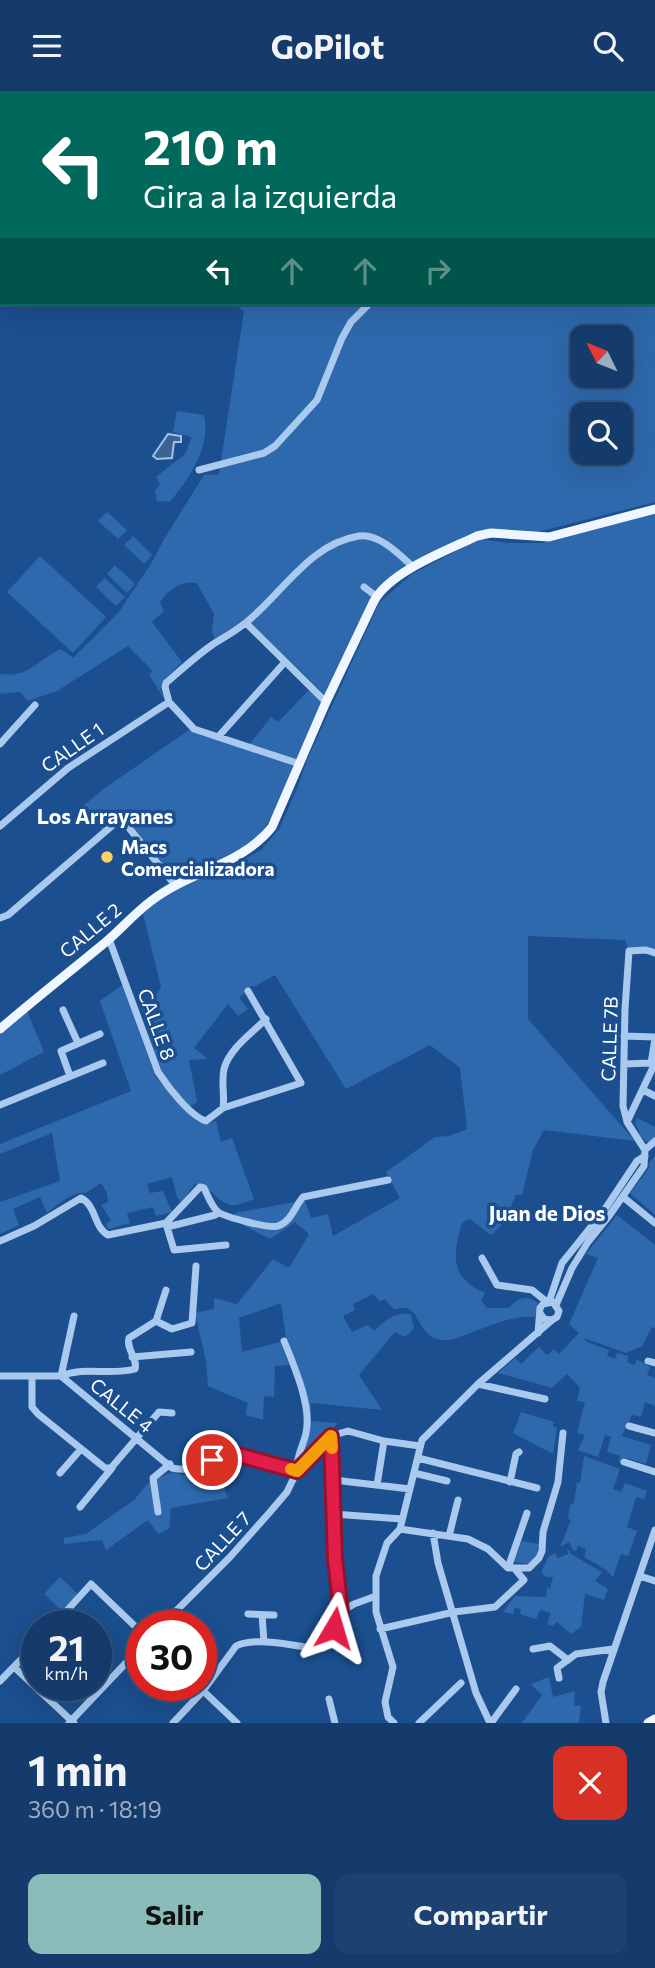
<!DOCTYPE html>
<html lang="es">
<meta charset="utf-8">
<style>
body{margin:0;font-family:Commissioner,sans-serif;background:#1d4271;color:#f1f3f6;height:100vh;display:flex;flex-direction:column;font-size:26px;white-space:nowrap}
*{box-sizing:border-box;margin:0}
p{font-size:23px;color:#9dadc1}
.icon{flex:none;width:38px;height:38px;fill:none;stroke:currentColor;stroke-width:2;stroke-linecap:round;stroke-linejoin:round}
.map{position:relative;height:1632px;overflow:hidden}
.panel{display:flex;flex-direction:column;background:#143b6b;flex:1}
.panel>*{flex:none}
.top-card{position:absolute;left:0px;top:0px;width:656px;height:214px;box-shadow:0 7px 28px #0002,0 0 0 2px #33557e;background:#00695c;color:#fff;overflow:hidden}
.needle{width:46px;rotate:313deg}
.tools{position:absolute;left:570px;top:234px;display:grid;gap:14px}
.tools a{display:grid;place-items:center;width:63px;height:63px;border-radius:14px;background:#143b6b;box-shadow:0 7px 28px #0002,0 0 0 2px #33557e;font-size:35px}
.speed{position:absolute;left:21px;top:1519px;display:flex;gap:14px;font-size:35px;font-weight:700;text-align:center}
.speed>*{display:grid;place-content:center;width:91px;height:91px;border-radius:50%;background:#143b6b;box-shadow:0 7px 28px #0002,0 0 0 2px #33557e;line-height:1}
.speed small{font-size:18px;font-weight:400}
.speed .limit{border:10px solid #d22;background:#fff;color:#111}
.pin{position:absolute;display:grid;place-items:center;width:60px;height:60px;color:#fff;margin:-30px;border:4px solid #fff;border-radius:50%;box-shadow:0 2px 7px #0007}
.me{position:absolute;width:77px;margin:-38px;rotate:7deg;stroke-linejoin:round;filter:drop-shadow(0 0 5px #0008)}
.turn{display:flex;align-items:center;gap:24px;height:147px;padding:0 28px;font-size:32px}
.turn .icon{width:91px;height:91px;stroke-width:2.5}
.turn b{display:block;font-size:49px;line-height:60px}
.lanes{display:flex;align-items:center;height:66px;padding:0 28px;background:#0003;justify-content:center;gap:35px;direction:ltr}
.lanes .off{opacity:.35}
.round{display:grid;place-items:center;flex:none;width:74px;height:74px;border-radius:14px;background:#1d4271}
.overview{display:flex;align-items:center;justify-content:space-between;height:119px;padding:0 28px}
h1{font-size:42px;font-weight:700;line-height:52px}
.button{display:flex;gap:14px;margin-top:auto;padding:14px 28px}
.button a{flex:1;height:80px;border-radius:14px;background:#8bbbb9;color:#111;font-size:28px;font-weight:700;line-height:80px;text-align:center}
.button a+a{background:#1d4271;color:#f1f3f6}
header{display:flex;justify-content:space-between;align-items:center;height:91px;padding:0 28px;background:#143b6b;font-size:32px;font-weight:700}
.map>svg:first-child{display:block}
.green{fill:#2e69ad;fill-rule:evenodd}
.water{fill:#3c6290;stroke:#9cc4f0;stroke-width:2}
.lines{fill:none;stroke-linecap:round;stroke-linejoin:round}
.minor{stroke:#a9c9ee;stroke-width:7}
.major{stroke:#f0f6ff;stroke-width:9}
.route-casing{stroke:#92132f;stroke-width:18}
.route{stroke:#e11d48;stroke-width:12}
.slow{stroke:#f59e0b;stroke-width:12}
.poi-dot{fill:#ffd166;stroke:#1b4f8f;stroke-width:2.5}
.labels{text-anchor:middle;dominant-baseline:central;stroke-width:7;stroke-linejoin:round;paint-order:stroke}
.street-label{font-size:19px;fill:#fff;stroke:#1b4f8f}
.poi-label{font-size:19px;font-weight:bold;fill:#fff;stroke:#1b4f8f;text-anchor:start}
.neighbourhood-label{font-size:21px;font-weight:bold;fill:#fff;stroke:#1b4f8f}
</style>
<header><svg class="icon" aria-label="menu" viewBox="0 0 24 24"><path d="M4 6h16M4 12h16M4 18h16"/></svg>GoPilot<svg class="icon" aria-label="search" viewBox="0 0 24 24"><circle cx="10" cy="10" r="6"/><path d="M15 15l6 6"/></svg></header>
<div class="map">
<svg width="655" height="1632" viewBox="0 0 655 1632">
<rect width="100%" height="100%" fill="#1b4f8f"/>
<!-- green -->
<path class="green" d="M0,0H655V411L538,441L474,443L372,506L326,605L246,527L215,550L212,539L214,523L197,492C181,489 169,498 160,511L164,520L152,531L182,571L166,587L160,598L167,612L149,584L153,580L128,555L57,600L28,610L20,601L0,603V583C30,587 37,569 61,558L73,567L119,521L152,471L164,448L204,384L219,383L244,220L233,212H654V2H2L0,115ZM583,247H621V285H583ZM583,324H621V362H583Z
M177,320L204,324C211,357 189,387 170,411L157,410L155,399L160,394L156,386L185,363L192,346L173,341Z
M107,421L127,439L118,448L98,430Z
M655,422V859L649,856L629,860L625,849L528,845V928L635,1050L544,1039L533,1059L522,1104H516L503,1133L491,1144L470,1128L462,1132C453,1164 449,1186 485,1202L481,1209L487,1217H509C518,1207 526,1203 538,1212L535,1226C511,1224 487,1236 465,1244C459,1246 451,1250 444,1249C413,1248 423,1207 394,1219L385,1208L380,1210L373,1203L353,1213L355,1219L343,1225L352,1241L368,1234L374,1240C385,1230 394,1220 411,1223L414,1237L405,1246L395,1241L359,1284L382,1319L311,1312V1330L338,1332L299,1370L310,1340L305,1300L286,1248L281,1212L239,1227L242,1261L280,1251L289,1274L275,1275L274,1306L264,1305L263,1329L245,1324L248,1312L208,1295L206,1270L195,1222L214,1218V1207L237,1213L273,1168L289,1177L309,1143L295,1131L270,1148L235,1130V1122L305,1109L311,1127L328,1123L333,1145L400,1107L386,1081L435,1046L449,1045L467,1038L460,977L430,954L346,998L275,884L254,896L252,895L244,899L245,902L239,906L248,918L238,925L228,913L194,957L208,968L189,969L197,1011L190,1016L167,992L159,978L143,924L161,896L143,823L154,812L189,790L217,783L261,759L279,738L297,698L307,669L379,512L412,483L479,448L508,452H542L598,435Z
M133,445L152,464L144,473L124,454Z
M40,465L106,526L73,562L7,501Z
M115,474L135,493L127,502L107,483Z
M105,487L125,506L116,515L96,496Z
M310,598L322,612L296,670L249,654L271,626L278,631Z
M189,639L294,674C280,707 269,745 236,764C217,774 195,779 176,790L122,722L102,739L83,715L102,699Z
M122,894L156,987L196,1030L206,1033L216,1030L221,1051L232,1047L254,1108C248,1110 242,1113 236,1114C220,1116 211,1094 195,1093L181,1111L177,1106L172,1086L147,1093L150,1102L163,1100L172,1121L156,1125L153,1116L127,1122L130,1132L108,1138L106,1133L111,1129L101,1114L108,1111L107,1102L101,1092L86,1102C72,1100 58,1114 47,1122L40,1106L13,1118L19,1134L0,1143V1111L60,1090L52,1042L0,1063V1053L131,1000L100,910Z
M27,920L44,961L0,984V943Z
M637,1027L655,1036V1057L642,1047L635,1032Z
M655,1065V1124L630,1102L650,1076L648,1073Z
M617,1124L655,1154V1237L652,1236L642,1255L626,1262L584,1247L587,1251L609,1259L607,1265L615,1268L617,1262L629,1265L627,1271L634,1274L637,1268L650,1276L647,1284L655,1287V1315L645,1311L641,1326L632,1324L622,1345L651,1354L646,1373L626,1367L618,1372L620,1365L607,1361L611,1346L605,1344L598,1366L578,1359L585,1344L577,1342L585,1311L577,1310L580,1297L567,1283L552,1297L498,1282L515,1267L521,1273L539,1256L547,1264L554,1258L559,1263L579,1242L569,1233L598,1167L586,1163Z
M521,1321L554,1331L553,1335L557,1337L553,1363L513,1342Z
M584,1365L620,1378L613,1398L621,1401L625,1392L647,1400L644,1408L636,1406L627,1436L637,1440L628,1465L621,1463L613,1486L606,1479L584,1466L586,1458L578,1455L576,1460L573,1459L569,1451L560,1456L571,1429L568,1428L570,1413L574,1412L577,1391L580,1392Z
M215,1372L228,1407L171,1417L169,1438L158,1443L148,1429L106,1459L102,1449L64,1453V1447L86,1443L134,1409L150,1390L173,1381L184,1384L200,1381Z
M522,1450L539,1453L535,1469L526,1473L514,1471Z
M567,1457L571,1463L602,1481L595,1490L608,1498L604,1509L585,1503L581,1536L571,1543L557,1531L552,1535L547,1533L551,1522L540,1519L536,1528L520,1523L521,1518L515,1517L513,1523L503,1521L515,1505L546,1506L547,1497L550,1498L553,1486H547L541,1482L548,1466L555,1462L558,1467L568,1463Z
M60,1486L79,1504L63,1521L44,1503Z
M549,1586L553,1606L575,1600L574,1614L581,1615L579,1632H522L542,1604L531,1593Z"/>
<!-- water -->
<path class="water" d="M168,343L181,345V351H174L172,367L157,368L153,365Z"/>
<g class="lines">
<!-- minor -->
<path class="minor" d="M590,0L597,2
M651,0H655
M521,2L522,0
M603,2L644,0
M0,124L2,129
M199,379L264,362L275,355L317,309L342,247L351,231L370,212
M364,496L376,505
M246,532L326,611
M218,646L285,571
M0,653L35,614
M300,673L194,638L169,611L165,596L166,592C181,579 196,565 212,554C223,547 234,541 244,533C281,505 308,453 359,445C379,442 400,464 413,476
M0,735L68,677L169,611
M0,827L8,824L121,727L175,794
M109,848L158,981C168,996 190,1025 206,1030L223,1017L301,992L248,900
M63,919L78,952
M624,945L655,946
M624,973L651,972L655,948
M70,985L61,960L100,943
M643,999L655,1005
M0,1014L103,972
M223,1017C225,1004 221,991 224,978C229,958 252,942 266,928
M627,1031L655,972
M645,1059L627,1031L623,1015L625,918L629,860L646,859L655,862
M623,1106L655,1132
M166,1132L167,1136L215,1124
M167,1136L174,1159L226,1154
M0,1150L34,1135L81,1107C96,1114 94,1137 108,1144L166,1132L200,1096L204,1097C208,1105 211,1115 218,1121C225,1126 270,1138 278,1135C291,1131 295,1115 303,1106L388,1089
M482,1167L497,1194L532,1199L547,1211
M549,1211L562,1172L603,1121L637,1070L645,1065
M556,1214L572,1177L588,1151L609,1125L644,1075L645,1059L655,1050
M156,1230L172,1238L192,1232L196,1175
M538,1242L540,1217L543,1213L553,1211L559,1220L557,1226L552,1229L544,1228L540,1222
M284,1250C294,1275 312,1315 306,1342C303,1356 296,1365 297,1380
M132,1266L191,1261
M648,1270L655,1272
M0,1285H61L172,1377C197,1382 206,1372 227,1361L297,1380
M32,1285V1316L38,1323L105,1377H111L159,1321L172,1322
M61,1285C85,1275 110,1285 135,1278C138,1267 126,1259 129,1247L156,1230L166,1199
M61,1285L74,1225
M478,1293L545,1308
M629,1335L655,1342
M418,1367L537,1397
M624,1371L655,1381
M60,1382L81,1358
M414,1382L447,1390
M334,1389L410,1398
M510,1391L516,1363L519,1361
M377,1394L384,1350
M80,1416L112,1377
M158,1421L153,1387L170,1373
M333,1423L402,1428
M400,1438L468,1448L488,1458L508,1477H529L539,1467L542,1460L543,1441L558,1391L563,1342
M433,1442L438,1472L476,1602L490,1632
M449,1445L458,1409
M508,1477L527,1422
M640,1485L655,1490
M341,1521L354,1513L376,1505
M248,1523L274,1524
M262,1524L264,1551
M53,1535L91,1493L142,1542
M161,1535L230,1466L270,1421L287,1401L297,1380L331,1345L348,1340L384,1350L420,1355
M380,1538L454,1521L495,1516L524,1489L514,1477
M533,1558L550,1555L568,1569
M14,1576L74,1632
M559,1587L557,1577L576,1563L613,1558
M0,1590L37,1552
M197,1594L237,1632
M329,1608L335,1632
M69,1632L142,1555
M173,1632L203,1600L236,1555C255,1545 296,1555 318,1558L324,1557L327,1553L341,1521L335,1468L331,1345
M394,1632L388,1626L385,1611L393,1576L376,1521V1485L387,1452L400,1438L422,1349L478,1293L552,1229
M419,1632L461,1592
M491,1632L516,1598
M606,1632L601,1601L603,1591L655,1439"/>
<!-- major -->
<path class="major" d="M0,938C35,908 72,879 107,850C122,837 135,822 151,810C189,780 241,775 272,736L326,611L374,510C391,480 446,460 477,445L491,442L549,446L655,418
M648,1632L655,1628"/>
</g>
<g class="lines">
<!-- route casing -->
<g class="route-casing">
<path id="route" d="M212,1369L228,1361L297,1380L331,1345L335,1468L341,1521L334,1537"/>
</g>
<!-- route -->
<use href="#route" class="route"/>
<!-- slow -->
<path class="slow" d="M291,1378L297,1380L331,1345L332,1357"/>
</g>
<!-- markers -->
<circle class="poi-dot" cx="107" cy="766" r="7"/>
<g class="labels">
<!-- street labels -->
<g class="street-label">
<text transform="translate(72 656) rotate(-35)">CALLE 1</text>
<text transform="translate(90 839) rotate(-40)">CALLE 2</text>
<text transform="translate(157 933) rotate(70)">CALLE 8</text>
<text transform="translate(609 948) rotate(-88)">CALLE 7B</text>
<text transform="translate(122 1314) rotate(39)">CALLE 4</text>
<text transform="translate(222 1450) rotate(-47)">CALLE 7</text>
</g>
<!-- poi labels -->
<g class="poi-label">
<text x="121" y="755">Macs<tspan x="121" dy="22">Comercializadora</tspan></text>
</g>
<!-- neighbourhood labels -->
<g class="neighbourhood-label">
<text x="105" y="724">Los Arrayanes</text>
<text x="547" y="1121">Juan de Dios</text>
</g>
</g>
</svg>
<div class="tools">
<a><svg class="needle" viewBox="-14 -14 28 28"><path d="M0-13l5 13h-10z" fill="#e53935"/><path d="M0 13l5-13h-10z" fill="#9dadc1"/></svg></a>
<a><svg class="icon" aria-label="search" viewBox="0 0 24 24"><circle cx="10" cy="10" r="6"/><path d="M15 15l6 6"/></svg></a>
</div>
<div class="speed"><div>21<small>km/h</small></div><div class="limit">30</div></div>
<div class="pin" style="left:212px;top:1369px;background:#d93025"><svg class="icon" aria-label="arrive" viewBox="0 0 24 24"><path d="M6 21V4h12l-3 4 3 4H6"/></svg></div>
<svg class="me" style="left:334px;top:1537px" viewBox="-20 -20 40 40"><path d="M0-17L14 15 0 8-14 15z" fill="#e11d48" stroke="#fff" stroke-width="4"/></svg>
<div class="top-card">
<div class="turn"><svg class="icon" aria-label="left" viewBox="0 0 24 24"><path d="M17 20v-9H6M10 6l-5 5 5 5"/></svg><div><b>210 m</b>Gira a la izquierda</div></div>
<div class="lanes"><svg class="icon" aria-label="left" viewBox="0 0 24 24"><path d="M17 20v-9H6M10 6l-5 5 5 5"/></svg><svg class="icon off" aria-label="ahead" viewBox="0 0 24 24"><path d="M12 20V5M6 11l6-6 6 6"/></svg><svg class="icon off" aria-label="ahead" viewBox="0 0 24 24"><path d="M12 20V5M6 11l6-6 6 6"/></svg><svg class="icon off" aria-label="right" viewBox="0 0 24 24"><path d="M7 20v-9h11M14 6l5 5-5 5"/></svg></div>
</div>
</div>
<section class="panel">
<div class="overview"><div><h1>1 min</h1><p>360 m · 18:19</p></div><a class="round" style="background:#d93025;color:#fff"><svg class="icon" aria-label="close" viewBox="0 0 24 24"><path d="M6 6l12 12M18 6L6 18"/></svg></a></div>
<div class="button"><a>Salir</a><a>Compartir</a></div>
</section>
